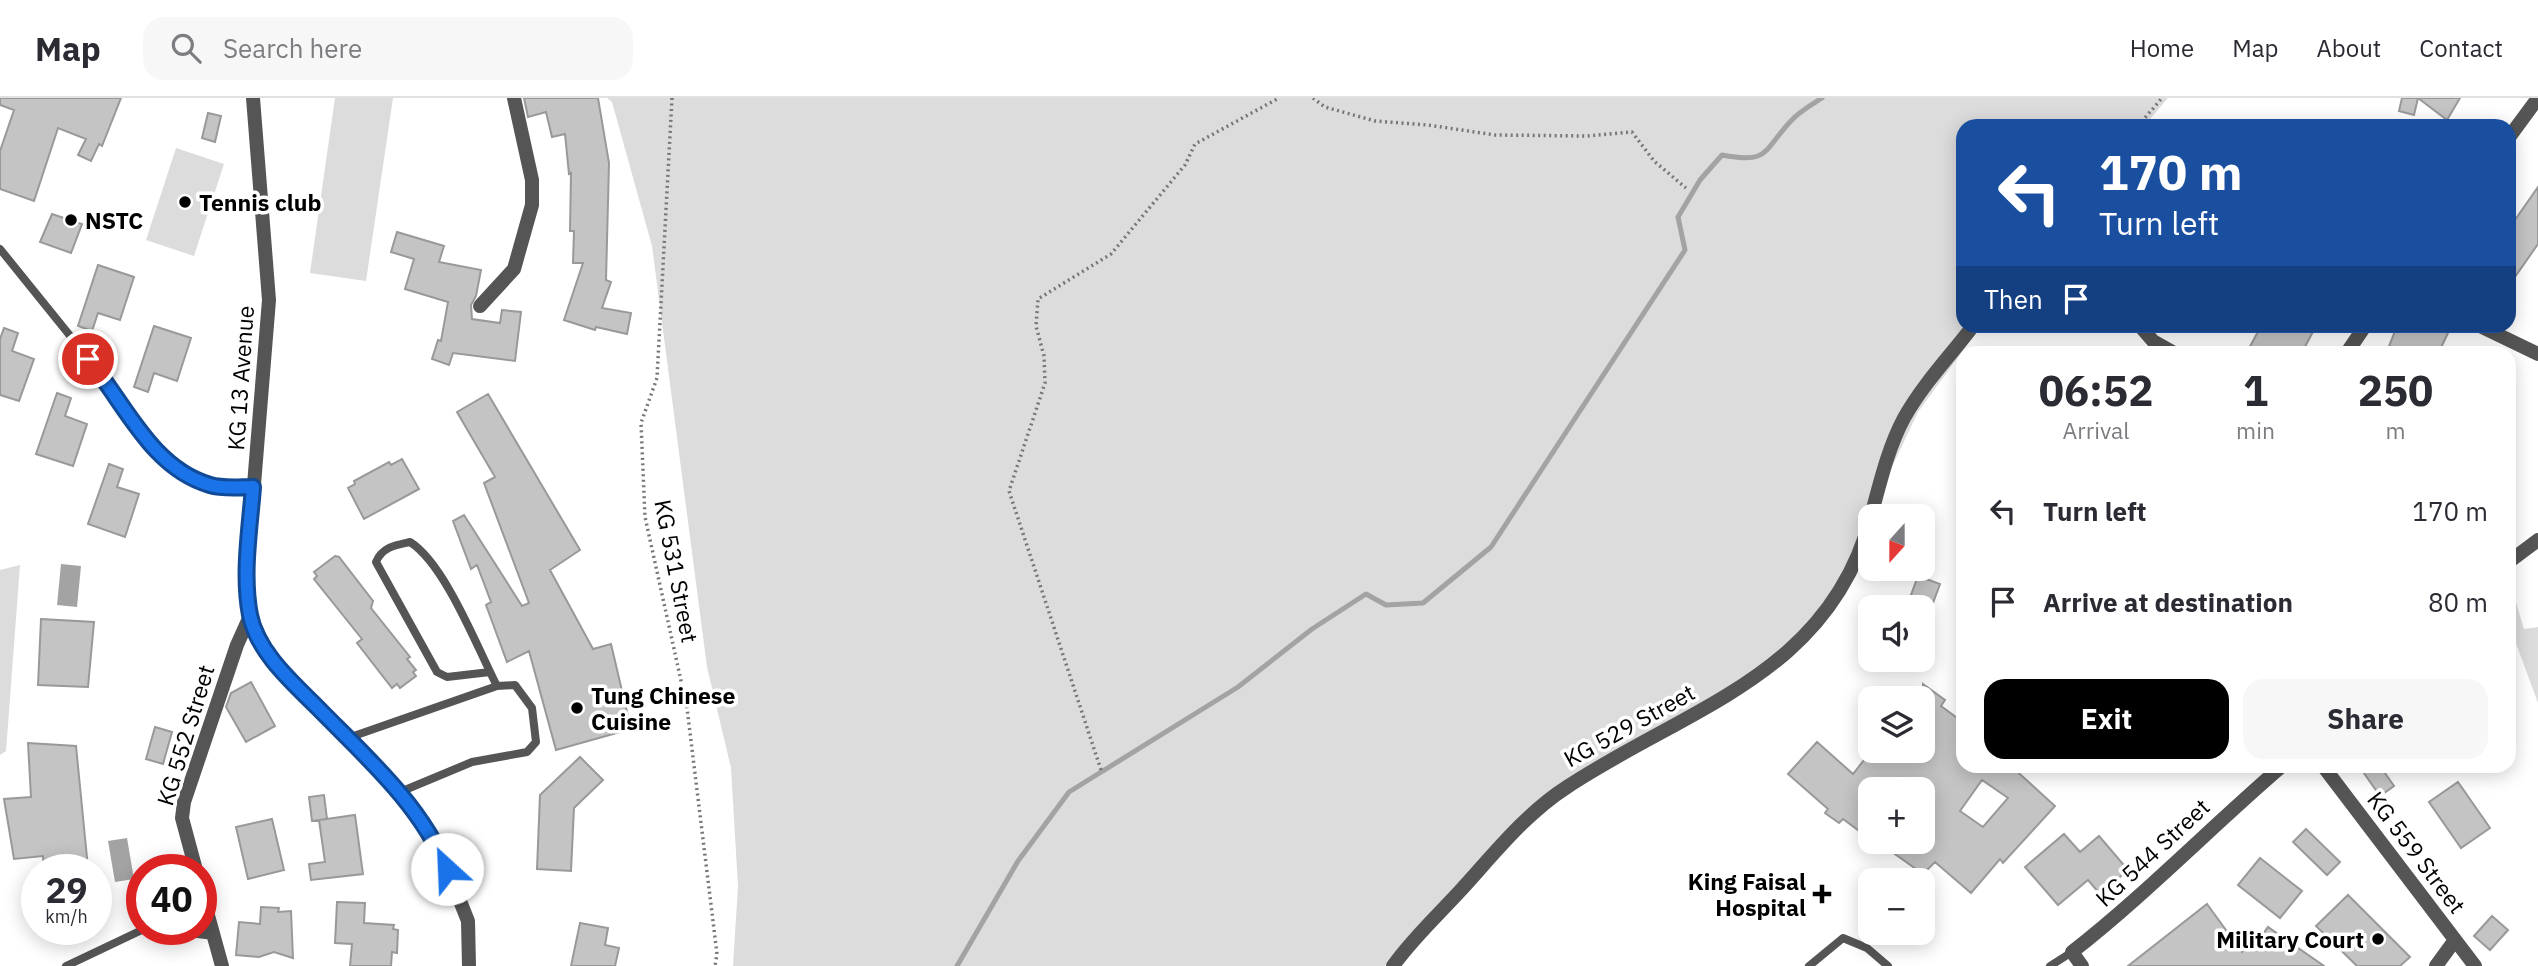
<!DOCTYPE html>
<meta charset="utf-8">
<style>
body{margin:0;font-family:"IBM Plex Sans",sans-serif;background:#f7f7f7;color:#2b2b33;height:100vh;display:flex;flex-direction:column;font-size:26px;white-space:nowrap}
*{box-sizing:border-box;margin:0}
p{font-size:23px;color:#7c7c81}
.icon{flex:none;width:38px;height:38px;fill:none;stroke:currentColor;stroke-width:2;stroke-linecap:round;stroke-linejoin:round}
.map{position:relative;flex:1;overflow:hidden}
.side{position:absolute;left:1956px;top:248px;width:560px;height:427px;display:flex;flex-direction:column;background:#fff;border-radius:21px;box-shadow:0 4px 18px #0003}
.side>*{flex:none}
.guide{position:absolute;left:1956px;top:21px;width:560px;height:214px;border-radius:21px;box-shadow:0 4px 18px #0003;background:#1a4fa0;color:#fff;overflow:hidden}
.needle{width:46px;rotate:201deg}
.controls{position:absolute;left:1858px;top:406px;display:grid;gap:14px}
.controls a{display:grid;place-items:center;width:77px;height:77px;border-radius:14px;background:#fff;box-shadow:0 4px 18px #0003;font-size:35px}
.speed{position:absolute;left:21px;top:756px;display:flex;gap:14px;font-size:35px;font-weight:700;text-align:center}
.speed>*{display:grid;place-content:center;width:91px;height:91px;border-radius:50%;background:#fff;box-shadow:0 4px 18px #0003;line-height:1}
.speed small{font-size:18px;font-weight:400}
.speed .limit{border:10px solid #d22;background:#fff;color:#111}
.pin{position:absolute;display:grid;place-items:center;width:60px;height:60px;color:#fff;margin:-30px;border:4px solid #fff;border-radius:50%;box-shadow:0 2px 7px #0007}
.me{position:absolute;width:77px;margin:-38px;rotate:335deg;stroke-linejoin:round;filter:drop-shadow(0 0 5px #0008)}
.turn{display:flex;align-items:center;gap:24px;height:147px;padding:0 28px;font-size:32px}
.turn .icon{width:91px;height:91px;stroke-width:2.5}
.turn b{display:block;font-size:49px;line-height:60px}
.then{display:flex;align-items:center;height:66px;padding:0 28px;background:#0003;gap:14px;font-size:26px}
.eta{display:flex;justify-content:space-evenly;align-items:center;height:119px;text-align:center}
.eta b{font-size:42px;font-weight:800;line-height:49px}
.action{display:flex;gap:14px;margin-top:auto;padding:14px 28px}
.action a{flex:1;height:80px;border-radius:21px;background:#000;color:#fff;font-size:28px;font-weight:800;line-height:80px;text-align:center}
.action a+a{background:#f7f7f7;color:#2b2b33}
ul{padding:0;list-style:none}
li{display:flex;align-items:center;gap:21px;height:91px;padding:0 28px}
li div{flex:1}
li b{display:block;font-size:26px}
li em{font-style:normal}
header{display:flex;align-items:center;gap:42px;box-sizing:border-box;height:98px;padding:0 35px;background:#fff;border-bottom:2px solid #e1e1e2}
header strong{font-size:33px}
nav{display:flex;gap:38px;margin-inline-start:auto;font-size:24px}
.search{width:490px;height:63px;background:#f7f7f7;display:flex;align-items:center;gap:18px;box-sizing:border-box;padding:0 24px;border-radius:21px;color:#7c7c81;font-size:26px}
.map>svg:first-child{display:block}
.green{fill:#dcdcdc}
.water{fill:#a3a3a3}
.lines{fill:none;stroke-linecap:round;stroke-linejoin:round}
.stream{stroke:#a3a3a3;stroke-width:5}
.building{fill:#c4c4c4;stroke:#999;stroke-width:2;fill-rule:evenodd}
.path{stroke:#777;stroke-width:3.5;stroke-dasharray:2 3.5;stroke-linecap:butt}
.service{stroke:#555;stroke-width:8}
.minor{stroke:#555;stroke-width:14}
.tertiary{stroke:#555;stroke-width:14}
.route-casing{stroke:#114b97;stroke-width:18}
.route{stroke:#1a73e8;stroke-width:12}
.poi-dot{fill:#000;stroke:#fff;stroke-width:2.5}
.labels{text-anchor:middle;dominant-baseline:central;stroke-width:7;stroke-linejoin:round;paint-order:stroke}
.poi-label{font-size:23px;font-weight:bold;fill:#000;stroke:#fff;text-anchor:start}
.street-label{font-size:23px;fill:#000;stroke:#fff}
</style>
<header>
<strong>Map</strong>
<div class="search"><svg class="icon" aria-label="search" viewBox="0 0 24 24"><circle cx="10" cy="10" r="6"/><path d="M15 15l6 6"/></svg>Search here</div>
<nav><a>Home</a><a>Map</a><a>About</a><a>Contact</a></nav>
</header>
<div class="map">
<svg width="2538" height="868" viewBox="0 0 2538 868">
<rect width="100%" height="100%" fill="#fff"/>
<!-- green -->
<path class="green" d="M335,0H393L366,183L310,175Z
M607,0H2168L2144,28H1964V228H1981L1918,314L1826,508L1747,582L1570,692L1479,768L1385,868H733L738,788L731,670L707,569L652,148L612,4Z
M176,50L224,66L194,158L146,142Z
M20,467L6,653L0,657V472Z
M2510,484L2524,531L2538,529V605L2510,529Z"/>
<!-- water -->
<path class="water" d="M61,466L81,468L77,509L57,507Z
M127,740L134,781L115,784L108,743Z"/>
<g class="lines">
<!-- stream -->
<path class="stream" d="M957,868L1018,763L1069,694L1238,589L1312,531L1366,496L1386,507L1423,505L1491,449L1685,152L1678,119L1700,82L1722,57C1769,66 1762,54 1790,24C1798,14 1811,7 1822,0"/>
</g>
<!-- building -->
<path class="building" d="M0,0H121L102,48L99,46L91,63L78,57L86,41L58,30L34,103L0,91V53L14,12L0,7Z
M524,0H598L609,65L606,182L611,184L602,210L631,215L627,236L596,229L595,232L564,222L583,165H573L574,133H570L571,75L569,76L565,36L552,39L546,14L528,19Z
M2402,0H2460L2447,22L2418,0L2414,17L2399,13Z
M208,15L221,18L215,44L202,40Z
M2538,89V146L2510,186V129Z
M52,116L82,126L71,155L40,144Z
M397,134L444,148L439,164L481,172L476,198L471,207L472,221L500,225L502,212L521,214L515,263L453,255L449,267L432,261L438,242L441,243L448,204L405,191L414,161L391,154Z
M98,167L134,179L120,222L98,215L92,233L78,228Z
M154,228L191,240L177,283L154,275L148,294L134,289Z
M2261,228H2306L2314,232L2301,256H2246Z
M2397,228H2433L2448,235L2438,256H2386Z
M4,230L18,235L12,253L34,261L19,303L0,297V241Z
M57,295L71,300L65,318L87,326L73,368L36,356Z
M488,296L580,452L550,472L593,551L611,546L631,631L556,652L529,553L507,564L486,507L491,504L477,467L471,471L453,423L464,417L522,508L529,505L484,385L495,379L457,314Z
M402,361L419,391L364,421L348,390L355,386L354,383L389,364L391,367Z
M109,366L123,371L117,389L139,396L125,439L88,426Z
M335,458L339,459L373,503L371,510L410,559L407,561L416,572L413,574L416,578L400,590L397,586L392,590L357,545L362,541L314,481L317,478L314,474Z
M1918,478L1940,486L1930,513L1908,505Z
M41,521L94,524L88,589L38,587Z
M251,584L275,628L246,644L226,609L231,595Z
M1923,586L1945,602L1941,608L1964,625V668H2011L2055,708L2003,765L2000,761L1971,795L1935,764L1923,776L1878,744H1923V691H1917L1902,680L1894,691H1871V723L1862,735L1843,721L1839,725L1825,715L1828,711L1788,676L1817,644L1853,676L1871,653H1923ZM1982,682L2008,700L1983,729L1960,713Z
M155,629L172,634L163,666L146,661Z
M28,645L76,648L88,770L44,772L43,758L14,761L4,701L31,699Z
M580,659L603,682L574,710L571,773L537,771L540,697Z
M2359,668H2380L2394,688L2380,698Z
M2458,684L2490,730L2461,750L2429,704Z
M324,697L327,721L312,723L309,699Z
M355,717L363,776L311,782L309,766L325,764L319,722Z
M272,721L284,772L248,781L236,729Z
M2306,731L2340,764L2327,777L2293,744Z
M2064,736L2080,754L2099,738L2128,772L2100,796L2088,782L2058,807L2025,769Z
M2260,760L2302,793L2280,820L2238,787Z
M2348,797L2410,859L2400,868H2357L2316,828Z
M337,804L365,805L364,825L394,827L393,831L398,832L397,855L392,854L391,868H350L352,846L335,845Z
M2207,806L2242,854L2247,847L2252,851L2268,829L2324,868H2128Z
M261,809L279,810L278,814L291,813L293,860L274,854L259,859L236,857L239,824L260,826Z
M2492,818L2508,832L2490,852L2474,838Z
M580,825L608,830L605,847L619,850L615,868H571Z"/>
<g class="lines">
<!-- path -->
<path class="path" d="M672,0L657,280L641,325L645,419L687,610L717,856L715,868
M1313,0L1325,9L1375,23L1428,27L1495,37L1587,38L1632,34L1654,63L1686,90
M2138,28L2162,0
M1101,672L1009,393L1045,285L1044,258L1036,228L1038,201L1111,156L1185,67L1195,46L1279,0"/>
<!-- service -->
<path class="service" d="M0,151L105,281L163,362L185,377L212,388L253,389
M490,574L447,579L437,574L376,464C382,449 396,447 410,444C445,466 477,549 497,588
M348,640L497,588L515,587L532,610L536,644L527,654L472,664L400,694
M155,831L214,838
M66,868L144,831
M1809,868L1843,840L1867,850L1888,868
M2050,868L2072,854"/>
<!-- minor -->
<path class="minor" d="M2510,38L2538,0
M480,208L514,171L532,107V82L514,0
M2140,228L2153,243L2176,256
M2480,228L2538,256
M2346,256L2365,228
M1871,418C1880,385 1888,350 1904,320C1923,286 1950,258 1973,228
M2510,463L2538,442
M2323,668L2475,868
M196,772L182,720L184,704L237,547L250,518
M201,792L222,868
M1393,868C1412,841 1438,817 1460,793C1494,756 1525,716 1567,689C1688,609 1829,577 1871,419
M2082,868L2072,854C2145,797 2211,729 2282,668
M2436,868L2455,842"/>
<!-- tertiary -->
<path class="tertiary" d="M253,0L269,202L247,473L250,518L264,548L285,576L400,694L437,745L468,823L469,868"/>
</g>
<g class="lines">
<!-- route casing -->
<g class="route-casing">
<path id="route" d="M88,261C125,305 151,370 210,387C223,391 240,389 253,389C250,430 242,476 250,517C257,554 293,585 318,610C366,659 421,707 447,771"/>
</g>
<!-- route -->
<use href="#route" class="route"/>
</g>
<!-- markers -->
<g class="poi-dot">
<circle cx="185" cy="104" r="7"/>
<circle cx="71" cy="122" r="7"/>
<circle cx="577" cy="610" r="7"/>
<path d="M1818.5 785.5h7v7h7v7h-7v7h-7v-7h-7v-7h7z"/>
<circle cx="2378" cy="841" r="7"/>
</g>
<g class="labels">
<!-- poi labels -->
<g class="poi-label">
<text x="199" y="104">Tennis club</text>
<text x="85" y="122">NSTC</text>
<text x="591" y="597">Tung Chinese<tspan x="591" dy="26">Cuisine</tspan></text>
<text x="1806" y="783" text-anchor="end">King Faisal<tspan x="1806" dy="26">Hospital</tspan></text>
<text x="2364" y="841" text-anchor="end">Military Court</text>
</g>
<!-- street labels -->
<g class="street-label">
<text transform="translate(240 280) rotate(-86)">KG 13 Avenue</text>
<text transform="translate(677 473) rotate(79)">KG 531 Street</text>
<text transform="translate(1629 627) rotate(-29)">KG 529 Street</text>
<text transform="translate(185 637) rotate(-73)">KG 552 Street</text>
<text transform="translate(2152 754) rotate(-43)">KG 544 Street</text>
<text transform="translate(2417 754) rotate(53)">KG 559 Street</text>
</g>
</g>
</svg>
<div class="controls">
<a><svg class="needle" viewBox="-14 -14 28 28"><path d="M0-13l5 13h-10z" fill="#e53935"/><path d="M0 13l5-13h-10z" fill="#7c7c81"/></svg></a>
<a><svg class="icon" aria-label="sound" viewBox="0 0 24 24"><path d="M4 9h4l5-4v14l-5-4H4zM17 9q2 3 0 6"/></svg></a>
<a><svg class="icon" aria-label="layers" viewBox="0 0 24 24"><path d="M12 4l9 5-9 5-9-5zM3 14l9 5 9-5"/></svg></a>
<a>+</a>
<a>−</a>
</div>
<div class="speed"><div>29<small>km/h</small></div><div class="limit">40</div></div>
<div class="pin" style="left:88px;top:261px;background:#d93025"><svg class="icon" aria-label="arrive" viewBox="0 0 24 24"><path d="M6 21V4h12l-3 4 3 4H6"/></svg></div>
<svg class="me" style="left:447px;top:771px" viewBox="-20 -20 40 40"><circle r="19" fill="#fff"/><path d="M0-13L10 11 0 6-10 11z" fill="#1a73e8"/></svg>
<div class="guide">
<div class="turn"><svg class="icon" aria-label="left" viewBox="0 0 24 24"><path d="M17 20v-9H6M10 6l-5 5 5 5"/></svg><div><b>170 m</b>Turn left</div></div>
<div class="then">Then<svg class="icon" aria-label="arrive" viewBox="0 0 24 24"><path d="M6 21V4h12l-3 4 3 4H6"/></svg></div>
</div>
<section class="side">
<div class="eta">
<div><b>06:52</b><p>Arrival</p></div>
<div><b>1</b><p>min</p></div>
<div><b>250</b><p>m</p></div>
</div>
<ul>
<li><svg class="icon" aria-label="left" viewBox="0 0 24 24"><path d="M17 20v-9H6M10 6l-5 5 5 5"/></svg><div><b>Turn left</b></div><em>170 m</em></li>
<li><svg class="icon" aria-label="arrive" viewBox="0 0 24 24"><path d="M6 21V4h12l-3 4 3 4H6"/></svg><div><b>Arrive at destination</b></div><em>80 m</em></li>
</ul>
<div class="action"><a>Exit</a><a>Share</a></div>
</section>
</div>
